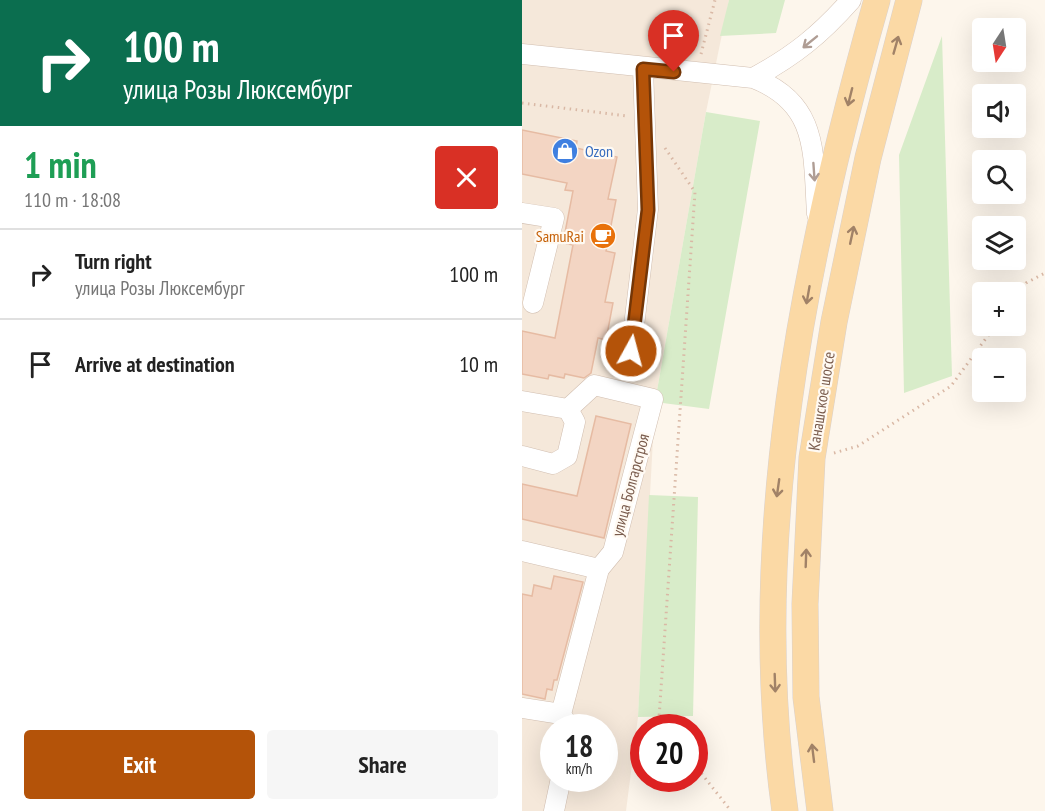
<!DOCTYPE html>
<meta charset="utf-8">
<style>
body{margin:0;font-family:"PT Sans Narrow",sans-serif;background:#f6f6f6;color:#222;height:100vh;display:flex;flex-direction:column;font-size:22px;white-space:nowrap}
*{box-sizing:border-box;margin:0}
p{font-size:20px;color:#767676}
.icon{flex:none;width:33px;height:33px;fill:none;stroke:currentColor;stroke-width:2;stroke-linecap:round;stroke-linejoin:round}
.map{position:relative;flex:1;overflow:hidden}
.drawer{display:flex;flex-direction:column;background:#fff;width:522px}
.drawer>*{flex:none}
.guide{background:#0b6e4f;color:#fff;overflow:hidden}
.needle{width:39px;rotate:192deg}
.fabs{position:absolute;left:450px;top:18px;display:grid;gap:12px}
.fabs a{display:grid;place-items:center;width:54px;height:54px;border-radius:6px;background:#fff;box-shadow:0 6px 24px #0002;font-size:30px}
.speed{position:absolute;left:18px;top:714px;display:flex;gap:12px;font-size:30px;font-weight:700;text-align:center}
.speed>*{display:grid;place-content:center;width:78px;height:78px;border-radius:50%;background:#fff;box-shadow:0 6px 24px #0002;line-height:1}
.speed small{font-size:15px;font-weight:400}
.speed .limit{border:9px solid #d22;background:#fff;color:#111}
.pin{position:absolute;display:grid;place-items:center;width:51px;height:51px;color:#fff;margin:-62px -26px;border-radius:50% 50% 50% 0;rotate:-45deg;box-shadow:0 0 6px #0007}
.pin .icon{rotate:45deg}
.me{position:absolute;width:66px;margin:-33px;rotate:7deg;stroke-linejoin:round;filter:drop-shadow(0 0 4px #0008)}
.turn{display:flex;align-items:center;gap:21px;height:126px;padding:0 24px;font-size:27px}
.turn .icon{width:78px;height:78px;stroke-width:2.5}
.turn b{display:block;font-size:42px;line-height:51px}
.round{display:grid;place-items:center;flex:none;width:63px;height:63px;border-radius:6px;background:#f6f6f6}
.summary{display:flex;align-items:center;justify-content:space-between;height:102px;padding:0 24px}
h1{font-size:36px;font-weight:600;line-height:45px;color:#1e9e55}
.cta{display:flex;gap:12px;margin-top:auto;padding:12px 24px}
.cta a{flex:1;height:69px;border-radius:6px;background:#b45309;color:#fff;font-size:24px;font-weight:600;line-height:69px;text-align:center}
.cta a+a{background:#f6f6f6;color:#222}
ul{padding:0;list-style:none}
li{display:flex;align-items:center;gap:18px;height:90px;padding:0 24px;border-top:2px solid #e0e0e0}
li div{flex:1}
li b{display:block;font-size:22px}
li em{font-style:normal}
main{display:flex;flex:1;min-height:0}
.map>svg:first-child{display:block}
.residential{fill:#f5e8da;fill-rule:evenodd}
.green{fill:#d8ecc9}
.building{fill:#f3d5c3;stroke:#e6bba3;stroke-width:1.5}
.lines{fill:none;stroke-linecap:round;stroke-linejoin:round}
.minor-casing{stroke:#d1beb0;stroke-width:21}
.major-casing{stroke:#dad1cd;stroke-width:27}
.path{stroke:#d9b8a5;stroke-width:3;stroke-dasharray:1.5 4.5;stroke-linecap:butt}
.minor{stroke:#fff;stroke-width:20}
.major{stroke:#fbd9a5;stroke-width:26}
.oneway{stroke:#af9d94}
.oneway2{stroke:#a18267}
.route-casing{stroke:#753606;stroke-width:15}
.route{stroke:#b45309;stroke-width:10}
.labels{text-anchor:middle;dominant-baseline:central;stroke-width:4.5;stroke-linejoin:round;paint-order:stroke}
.shop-label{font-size:16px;fill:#366cbe;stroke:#fffaf3;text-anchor:start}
.food-label{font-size:16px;fill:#c56008;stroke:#fffaf3;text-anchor:end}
.street-label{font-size:16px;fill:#7a5c4d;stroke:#fffaf3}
</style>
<main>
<section class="drawer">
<div class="guide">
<div class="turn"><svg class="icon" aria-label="right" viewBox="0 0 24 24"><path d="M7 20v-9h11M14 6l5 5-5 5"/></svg><div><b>100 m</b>улица Розы Люксембург</div></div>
</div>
<div class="summary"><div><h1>1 min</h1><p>110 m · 18:08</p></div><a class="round" style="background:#d93025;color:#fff"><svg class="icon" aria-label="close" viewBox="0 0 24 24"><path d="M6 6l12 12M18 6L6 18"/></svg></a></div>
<ul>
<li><svg class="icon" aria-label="right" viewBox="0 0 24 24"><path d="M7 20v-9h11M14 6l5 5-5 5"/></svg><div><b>Turn right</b><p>улица Розы Люксембург</p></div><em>100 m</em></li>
<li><svg class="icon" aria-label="arrive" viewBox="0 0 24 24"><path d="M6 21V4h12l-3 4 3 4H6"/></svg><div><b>Arrive at destination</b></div><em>10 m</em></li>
</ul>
<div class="cta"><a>Exit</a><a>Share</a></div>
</section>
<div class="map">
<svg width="523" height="811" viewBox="0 0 523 811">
<rect width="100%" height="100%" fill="#fdf6ec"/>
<!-- residential -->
<path class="residential" d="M0,0H207L184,112L133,402L116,717L104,811H0ZM32,728H82V778H32Z"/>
<!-- green -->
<path class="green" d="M207,0H263L254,33L198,36Z
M420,36L430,376L382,393L377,155Z
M184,112L238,121L187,409L133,402Z
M127,495L176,497L171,716L116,717Z"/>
<!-- building -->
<path class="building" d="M0,130L55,141L54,148L95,157L86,199L94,200L84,251L93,253L83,302L91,303L84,340L76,338L69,373L62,378L43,374L42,378L27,375L26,379L0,374V331L33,338L51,245L41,243L51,191L43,190L45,183L0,174Z
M74,416L109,424L82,538L0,519V484L55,496Z
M32,576L61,582L35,680H32L30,690L25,689L23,699L0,694V594L10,596L12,585L29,589Z"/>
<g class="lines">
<!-- minor casing -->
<g class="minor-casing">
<path id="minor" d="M0,54L231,78C297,103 291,153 295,214
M231,78C272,56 298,35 329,0
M0,213L32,218L11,303
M109,351L126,209L121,69
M0,401L46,409L53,422L45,456L31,464L0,456
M46,409L72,385L131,399L91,552L77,569L39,714L47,728
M0,551L77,569
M0,708L39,714
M32,811L39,778"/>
</g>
<!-- major casing -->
<g class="major-casing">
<path id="major" d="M263,811C225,539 281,261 355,0
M298,811L284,697L283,604L290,458L312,322L346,158L387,0"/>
</g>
<!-- path -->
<path class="path" d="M179,54L193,0
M0,103L105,116
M143,148L173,192L137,718L144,728
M494,298L504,283L523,273
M312,453L336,446L429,386L473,326
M172,764L209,811"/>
<!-- minor -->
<use href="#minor" class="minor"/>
<!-- major -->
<use href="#major" class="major"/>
</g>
<!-- one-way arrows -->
<defs><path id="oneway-shaft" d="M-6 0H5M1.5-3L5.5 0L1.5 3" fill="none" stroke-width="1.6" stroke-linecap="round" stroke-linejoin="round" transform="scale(1.5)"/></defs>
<g class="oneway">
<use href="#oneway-shaft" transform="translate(288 42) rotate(141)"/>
<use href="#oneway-shaft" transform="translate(292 172) rotate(86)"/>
</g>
<g class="oneway2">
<use href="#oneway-shaft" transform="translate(374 45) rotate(-74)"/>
<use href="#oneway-shaft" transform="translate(328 97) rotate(104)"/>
<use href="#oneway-shaft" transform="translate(330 235) rotate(-78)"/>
<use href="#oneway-shaft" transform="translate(286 295) rotate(100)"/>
<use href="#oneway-shaft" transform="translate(256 488) rotate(98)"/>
<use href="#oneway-shaft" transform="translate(284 558) rotate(-88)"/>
<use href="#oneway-shaft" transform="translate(253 683) rotate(88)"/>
<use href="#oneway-shaft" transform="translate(291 753) rotate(-97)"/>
</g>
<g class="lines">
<!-- route casing -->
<g class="route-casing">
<path id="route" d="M109,351L126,210L121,69L152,72"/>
</g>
<!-- route -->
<use href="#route" class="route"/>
</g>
<!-- icons -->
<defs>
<g id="shop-disc" transform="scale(1.35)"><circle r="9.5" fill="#3f7fe0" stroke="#fffaf3"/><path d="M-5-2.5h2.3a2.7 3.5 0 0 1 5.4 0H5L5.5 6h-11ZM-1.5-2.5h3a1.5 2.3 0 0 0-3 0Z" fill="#fff"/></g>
<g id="cafe-disc" transform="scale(1.35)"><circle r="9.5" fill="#e8710a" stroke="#fffaf3"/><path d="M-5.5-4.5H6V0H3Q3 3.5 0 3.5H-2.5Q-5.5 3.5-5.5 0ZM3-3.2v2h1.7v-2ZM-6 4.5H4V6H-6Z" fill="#fff"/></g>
</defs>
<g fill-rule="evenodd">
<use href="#shop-disc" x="43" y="151"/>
<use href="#cafe-disc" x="81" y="236"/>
</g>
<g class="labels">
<!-- shop labels -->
<g class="shop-label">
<text x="63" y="151">Ozon</text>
</g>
<!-- food labels -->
<g class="food-label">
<text x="62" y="236">SamuRai</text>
</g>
<!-- street labels -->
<g class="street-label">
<text transform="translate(299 401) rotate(-81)">Канашское шоссе</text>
<text transform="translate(108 485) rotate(-75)">улица Болгарстроя</text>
</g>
</g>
</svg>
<div class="fabs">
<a><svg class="needle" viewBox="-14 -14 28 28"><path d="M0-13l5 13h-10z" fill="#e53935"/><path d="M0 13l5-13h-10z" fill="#767676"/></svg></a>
<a><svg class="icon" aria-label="sound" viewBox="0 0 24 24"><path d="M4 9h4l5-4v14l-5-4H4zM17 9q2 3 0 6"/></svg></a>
<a><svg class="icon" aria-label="search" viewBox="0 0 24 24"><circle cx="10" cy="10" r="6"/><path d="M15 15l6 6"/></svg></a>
<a><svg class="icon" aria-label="layers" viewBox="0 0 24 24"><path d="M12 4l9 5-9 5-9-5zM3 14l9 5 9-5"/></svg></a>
<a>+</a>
<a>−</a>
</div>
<div class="speed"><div>18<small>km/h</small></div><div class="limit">20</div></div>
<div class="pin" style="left:152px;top:72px;background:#d93025"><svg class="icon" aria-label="arrive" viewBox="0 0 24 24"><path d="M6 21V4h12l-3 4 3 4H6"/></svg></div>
<svg class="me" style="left:109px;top:351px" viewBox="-20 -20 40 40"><circle r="17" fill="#b45309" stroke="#fff" stroke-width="3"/><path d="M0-11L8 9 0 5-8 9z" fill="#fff"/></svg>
</div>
</main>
